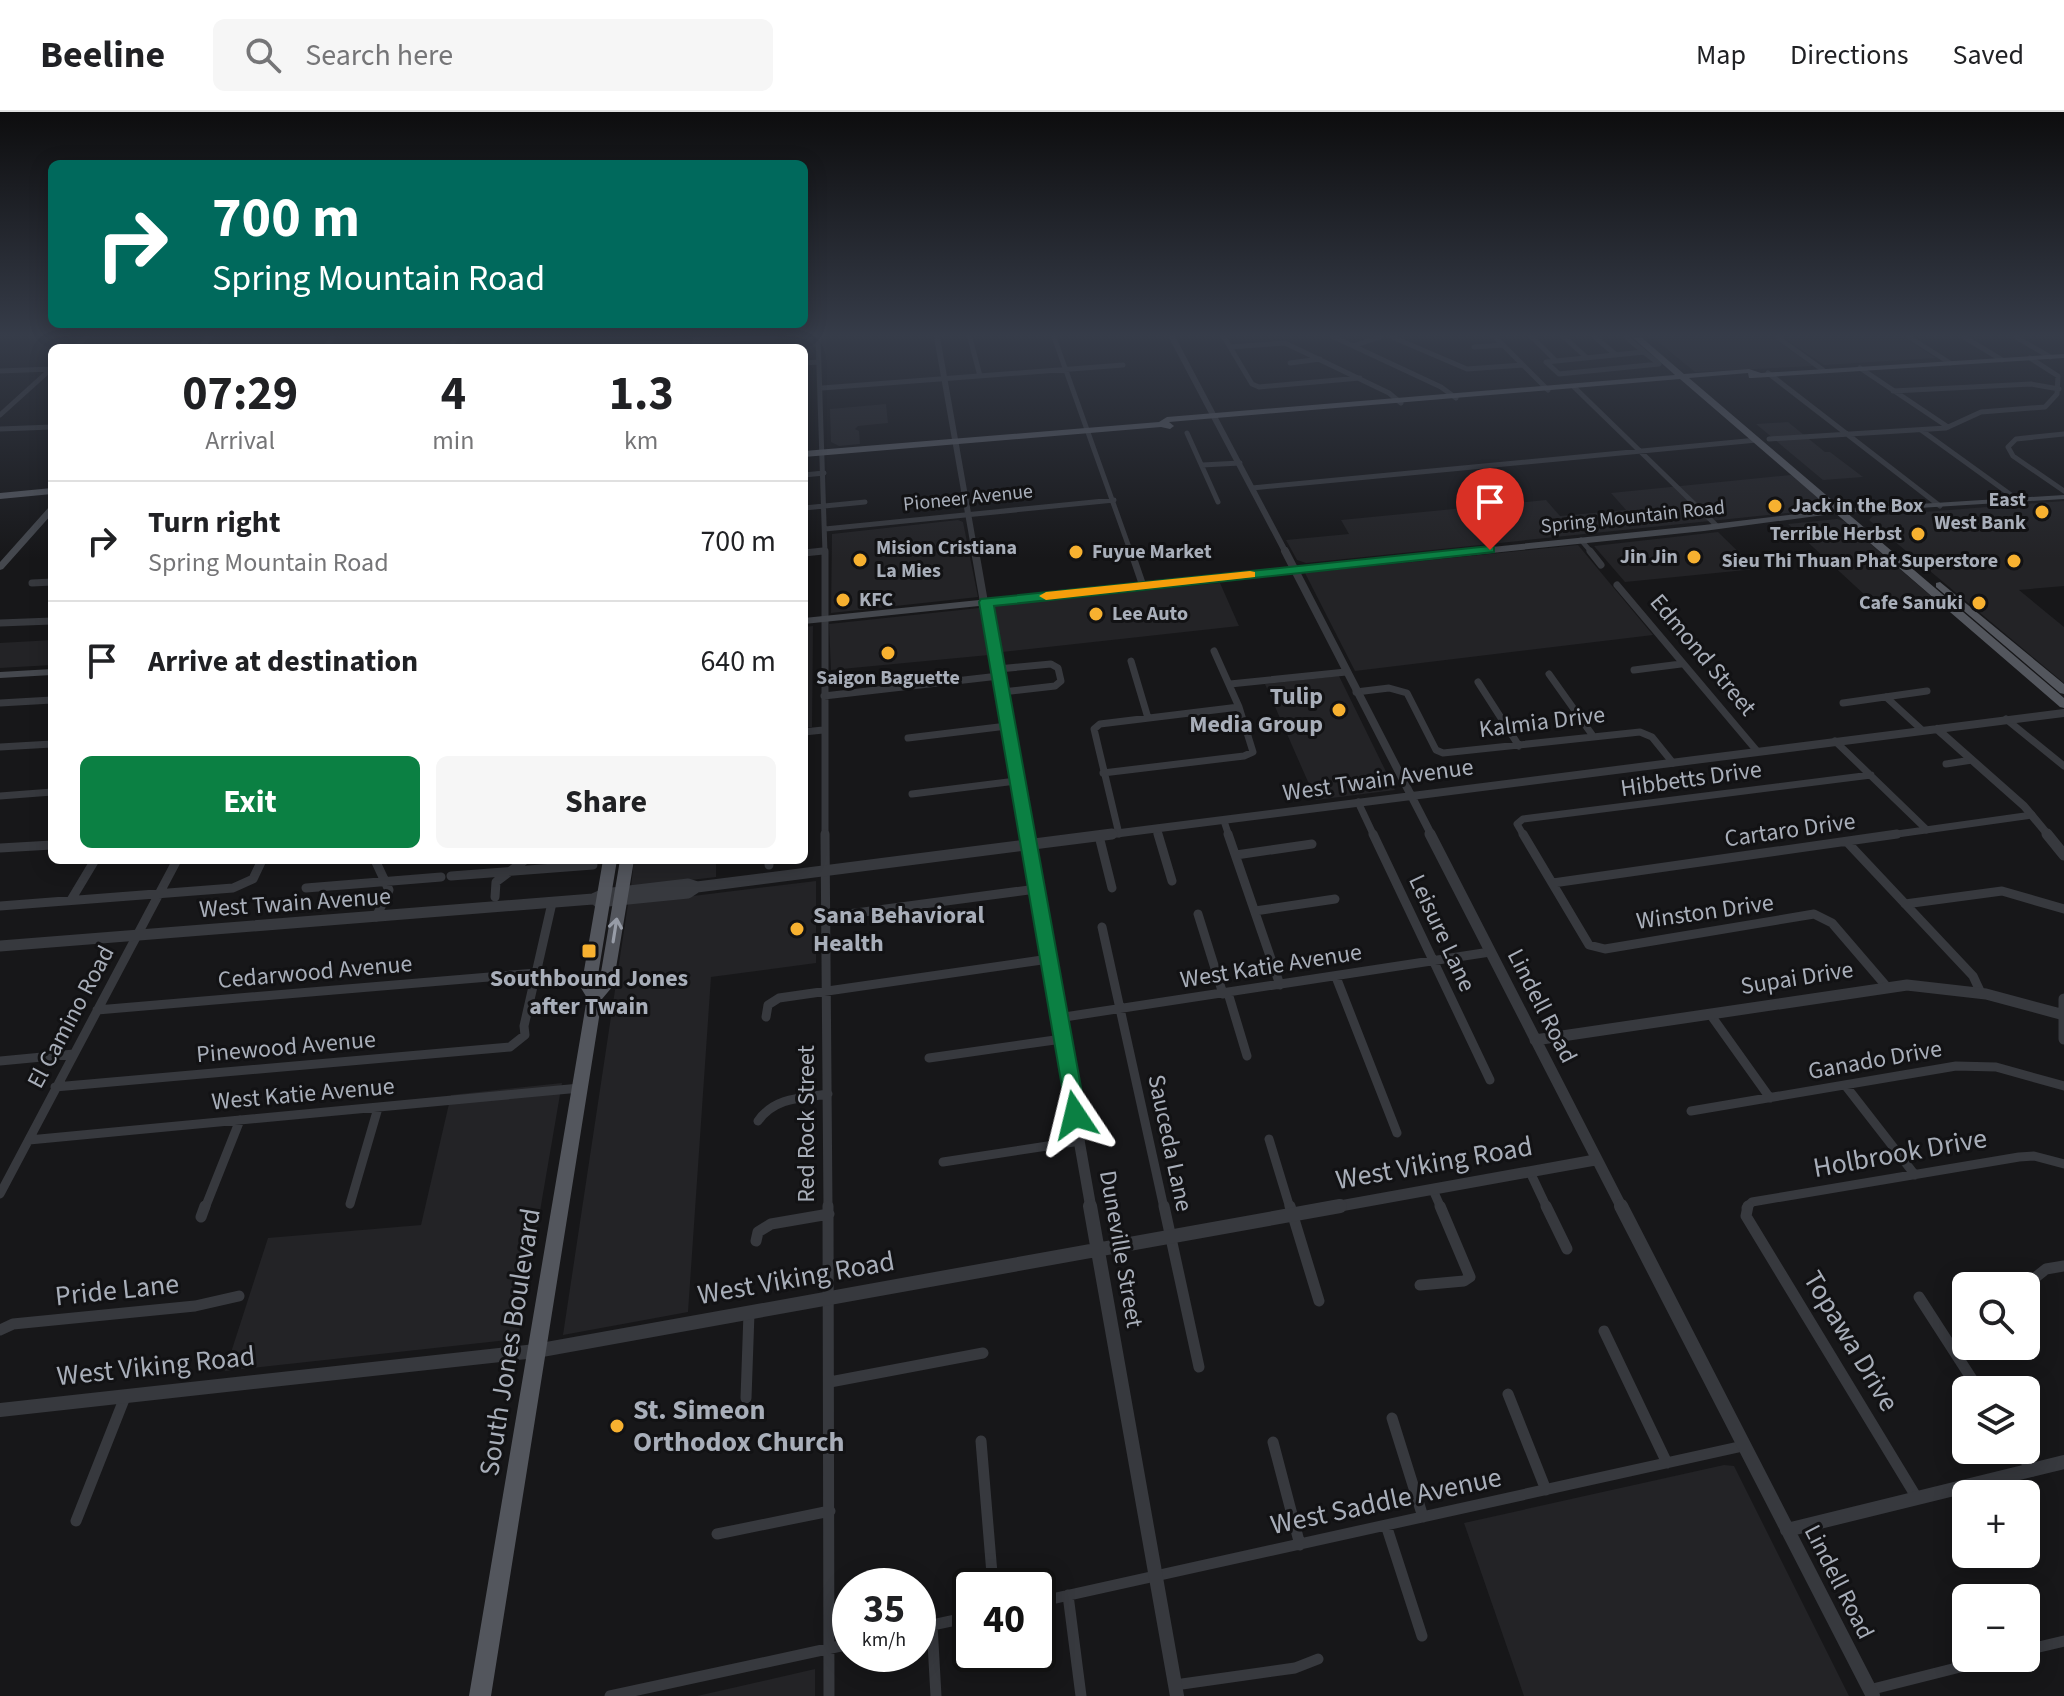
<!DOCTYPE html>
<meta charset="utf-8">
<style>
body{margin:0;font-family:"Source Sans 3",sans-serif;background:#f6f6f6;color:#202124;height:100vh;display:flex;flex-direction:column;font-size:30px;white-space:nowrap}
*{box-sizing:border-box;margin:0}
p{font-size:26px;color:#757577}
.icon{flex:none;width:44px;height:44px;fill:none;stroke:currentColor;stroke-width:2;stroke-linecap:round;stroke-linejoin:round}
.map{position:relative;flex:1;overflow:hidden}
.sheet{position:absolute;left:48px;top:232px;width:760px;height:520px;display:flex;flex-direction:column;background:#fff;border-radius:12px;box-shadow:0 4px 20px #0003}
.sheet>*{flex:none}
.hud{position:absolute;left:48px;top:48px;width:760px;height:168px;border-radius:12px;box-shadow:0 4px 20px #0003;background:#00695c;color:#fff;overflow:hidden}
.tools{position:absolute;left:1952px;top:1160px;display:grid;gap:16px}
.tools a{display:grid;place-items:center;width:88px;height:88px;border-radius:12px;background:#fff;box-shadow:0 4px 20px #0003;font-size:40px}
.speed{position:absolute;left:832px;top:1456px;display:flex;gap:16px;font-size:40px;font-weight:700;text-align:center}
.speed>*{display:grid;place-content:center;width:104px;height:104px;border-radius:50%;background:#fff;box-shadow:0 4px 20px #0003;line-height:1}
.speed small{font-size:20px;font-weight:400}
.speed .limit{border:4px solid #111;border-radius:12px;background:#fff;color:#111}
.pin{position:absolute;display:grid;place-items:center;width:68px;height:68px;color:#fff;margin:-82px -34px;border-radius:50% 50% 50% 0;rotate:-45deg;box-shadow:0 0 8px #0007}
.pin .icon{rotate:45deg}
.me{position:absolute;width:88px;margin:-44px;rotate:350deg;stroke-linejoin:round;filter:drop-shadow(0 0 6px #0008)}
.turn{display:flex;align-items:center;gap:28px;height:168px;padding:0 32px;font-size:36px}
.turn .icon{width:104px;height:104px;stroke-width:2.5}
.turn b{display:block;font-size:56px;line-height:68px}
.eta{display:flex;justify-content:space-evenly;align-items:center;height:136px;text-align:center}
.eta b{font-size:48px;font-weight:700;line-height:56px}
.button{display:flex;gap:16px;margin-top:auto;padding:16px 32px}
.button a{flex:1;height:92px;border-radius:12px;background:#0b8043;color:#fff;font-size:32px;font-weight:700;line-height:92px;text-align:center}
.button a+a{background:#f6f6f6;color:#202124}
ul{padding:0;list-style:none}
li{display:flex;align-items:center;gap:24px;height:120px;padding:0 32px;border-top:2px solid #e0e0e0}
li div{flex:1}
li b{display:block;font-size:30px}
li em{font-style:normal}
header{display:flex;align-items:center;gap:48px;box-sizing:border-box;height:112px;padding:0 40px;background:#fff;border-bottom:2px solid #e0e0e0}
header strong{font-size:38px}
nav{display:flex;gap:44px;margin-inline-start:auto;font-size:28px}
.search{width:560px;height:72px;background:#f6f6f6;display:flex;align-items:center;gap:20px;box-sizing:border-box;padding:0 28px;border-radius:12px;color:#757577;font-size:30px}
.map>svg:first-child{display:block}
.built{fill:#232326}
.lines{fill:none;stroke-linecap:round;stroke-linejoin:round}
.minor-far3{stroke:#37393e;stroke-width:5}
.minor-far2{stroke:#37393e;stroke-width:7}
.minor-far1{stroke:#37393e;stroke-width:9}
.minor{stroke:#37393e;stroke-width:11}
.tertiary-far3{stroke:#37393e;stroke-width:6}
.tertiary-far2{stroke:#37393e;stroke-width:8}
.tertiary-far1{stroke:#37393e;stroke-width:11}
.tertiary{stroke:#37393e;stroke-width:14}
.secondary{fill:#45484e;fill-rule:evenodd}
.primary{fill:#53565d;fill-rule:evenodd}
.oneway{stroke:#979ca7}
.route{fill:#0b8043;stroke:#07532c;stroke-width:2}
.slow{fill:#f59e0b}
.poi-dot{fill:#f7b130;stroke:#121214;stroke-width:3}
.labels{text-anchor:middle;dominant-baseline:central;stroke-width:6;stroke-linejoin:round;paint-order:stroke}
.far-street-label{font-size:20px;fill:#a8aeb9;stroke:#121214}
.far-poi-label{font-size:20px;font-weight:bold;fill:#a8aeb9;stroke:#121214;text-anchor:end}
.street-label{font-size:24px;fill:#a8aeb9;stroke:#121214}
.poi-label{font-size:24px;font-weight:bold;fill:#a8aeb9;stroke:#121214;text-anchor:end}
.near-street-label{font-size:28px;fill:#a8aeb9;stroke:#121214}
.near-poi-label{font-size:28px;font-weight:bold;fill:#a8aeb9;stroke:#121214;text-anchor:start}
</style>
<header>
<strong>Beeline</strong>
<div class="search"><svg class="icon" aria-label="search" viewBox="0 0 24 24"><circle cx="10" cy="10" r="6"/><path d="M15 15l6 6"/></svg>Search here</div>
<nav><a>Map</a><a>Directions</a><a>Saved</a></nav>
</header>
<div class="map">
<svg width="2064" height="1584" viewBox="0 0 2064 1584">
<rect width="100%" height="100%" fill="#171719"/>
<!-- built -->
<path class="built" d="M1652,225H1772L1813,254L1695,260Z
M1782,225H1903L1936,246L1824,253Z
M886,292L888,311L858,314L855,317L859,319L860,332L839,334L831,330L830,297Z
M1788,310L1825,340H1830L1863,365L1823,368L1756,312Z
M1791,363L1823,389L1826,397L1306,451L1297,448L1286,428L1349,422L1341,408L1546,388L1560,404L1626,398L1611,381Z
M2064,389V474L2019,478L2064,515V571L1869,408L1873,404Z
M1837,407L1844,409L1938,490L1880,497L1788,412Z
M958,408L963,410L978,485L831,501L832,422Z
M1718,420L1756,457L1625,470L1594,434Z
M1578,433L1653,523L1355,559L1305,461Z
M1220,471L1239,514L1002,540L994,494Z
M979,496L989,543L831,558L829,512Z
M813,514L812,615L804,616V515Z
M52,528V553L0,556V531Z
M1339,564L1395,678L1316,688L1265,572Z
M634,748H716V765L631,775Z
M816,769V851L711,865L688,1200L563,1223L628,792Z
M562,971L518,1227L225,1259L268,1126L421,1113L451,983Z
M1724,1353L1734,1354L1849,1584H1524L1464,1411Z
M815,1557V1584H697Z"/>
<g class="lines">
<!-- minor-far3 -->
<path class="minor-far3" d="M818,225L825,441
M1054,225L1131,441
M1224,225L1252,272L1259,275L1360,266
M1334,225L1441,275L1456,286
M1392,225L1467,257L1523,253
M1495,225L1548,278
M1532,225L1554,247
M1564,225L1586,245
M1595,225L1616,243
M1626,225L1644,240
M1777,225L1823,258
M1909,225L1950,251
M1964,225L2002,248
M2016,225L2050,245
M970,226L980,264
M1353,234L1380,225
M1230,235L1285,231L1389,281L1401,291
M1474,235L1503,233
M74,236L86,225
M325,236L333,225
M450,236L456,225
M559,236L775,225
M1644,240L1659,252L1559,262L1546,250Z
M804,251L819,250
M1290,251L1320,247
M1860,256L1948,315
M0,259L51,257
M1768,261L1940,394
M1574,275L1717,414
M822,276L1123,253
M1893,279L2031,272L2059,277
M0,303L52,256
M0,317L52,315
M1921,318L2018,388
M1187,321L1218,390
M2064,322L2016,327L2008,335L2013,344L2064,379
M1769,327L1946,316L1981,300L2045,295L2057,282L2058,264L2030,246
M1202,353L1240,351
M804,363L824,361
M1252,376L1757,328
M804,396L865,390
M825,417L1114,388
M1581,428L1592,441
M804,441L825,439"/>
<!-- minor-far2 -->
<path class="minor-far2" d="M825,439V724
M1131,439L1143,474
M1590,439L1601,453
M804,441L823,439
M32,471L52,470
M1617,473L1757,639
M0,511L52,509
M1131,549L1148,606
M998,557L1051,552L1058,556L1061,569L1055,574L1002,580
M1634,558L1681,552
M1549,562L1593,624
M1478,570L1519,634
M1230,572L1346,560
M1356,580L1389,576L1407,581L1436,638L1443,641L1640,620L1652,625L1673,651
M824,584L999,564
M1886,585L1922,618
M0,591L52,588
M1843,591L1927,579
M2006,607L2064,654
M804,620L823,618
M908,626L1007,614
M1835,629L1927,718
M0,635L52,632
M1946,652L1972,648
M1103,661L1244,644L1253,640L1239,595L1214,539
M912,682L1016,669
M0,684L52,680
M1358,690L1374,724
M1224,709L1229,724
M1156,717L1158,724
M1119,722L1094,617L1100,612L1239,595
M1524,724L1517,712L1523,707L1871,663
M1883,724L2032,703"/>
<!-- minor-far1 -->
<path class="minor-far1" d="M825,722L828,1096
M1158,722L1172,769
M1228,722L1280,873
M1373,722L1490,968
M1523,722L1589,833L1605,837L1814,802L1832,811L1887,875
M1099,724L1112,776
M1847,730L1973,864L1980,879
M0,736L52,733
M1236,743L1312,732
M375,748L389,778L376,805
M769,748V753
M451,764L593,753
M1553,771L1897,722
M306,776L441,765
M495,785L496,770L525,748
M71,788L95,748
M1905,792L2002,779L2064,797
M0,794L233,776L253,767L262,748
M1255,799L1335,787
M1198,802L1223,882
M826,805L1036,777
M1102,815L1164,1096
M1336,865L1397,1021
M1228,881L1247,944
M97,898L536,861
M1710,902L1770,986
M766,905L768,893L779,886L1049,847
M1058,906L1490,840
M929,946L1062,927
M0,949L74,942
M1845,973L1915,1063
M55,975L510,935L525,923L524,914L552,791
M1691,999L1956,954L1996,955L2064,974
M758,1009C775,985 802,986 828,982
M1269,1027L1290,1096
M29,1028L580,976
M943,1050L1080,1029
M1530,1060L1547,1096
M1433,1078L1441,1096
M0,1082L177,748
M350,1092L378,996
M205,1096L240,1008
M1746,1096L1752,1090L2019,1045L2034,1044L2064,1052"/>
<!-- minor -->
<path class="minor" d="M828,1094L829,1584
M1164,1094L1199,1255
M1290,1094L1319,1189
M1546,1094L1567,1137
M1748,1094L1746,1104L1917,1386
M201,1105L205,1094
M756,1129L758,1120L771,1112L829,1102
M2031,1169L2046,1157L2064,1154
M1420,1173L1464,1169L1470,1165L1440,1094
M1919,1185L1979,1278
M0,1218L13,1212L195,1194L239,1184
M1604,1219L1667,1351
M830,1270L983,1241
M1508,1282L1546,1378
M746,1286L749,1201
M1392,1306L1423,1405
M981,1329L993,1474
M1273,1330L1300,1433
M2019,1338L2032,1359
M76,1409L125,1285
M1386,1413L1422,1524
M717,1422L830,1399
M1068,1483L1081,1584
M1038,1490L1743,1334
M932,1513L936,1584
M918,1516L970,1505
M2026,1538L2064,1529
M1175,1573L1295,1556L1318,1547
M1869,1578L1996,1546
M610,1584L850,1532"/>
<!-- tertiary-far3 -->
<path class="tertiary-far3" d="M937,225L975,441
M1172,225L1286,441
M200,236L210,225"/>
<!-- tertiary-far2 -->
<path class="tertiary-far2" d="M975,439L1025,724
M1285,439L1432,724
M1937,617L2024,694L2049,724
M1097,724L2064,601"/>
<!-- tertiary-far1 -->
<path class="tertiary-far1" d="M1025,722L1091,1096
M1430,722L1622,1096
M2047,722L2064,743
M598,790L688,781L697,775
M0,834L593,787L604,782L688,772L697,775L1112,722
M2064,887V927
M1535,928L1907,873L1986,882L2064,903
M1329,1096L1595,1048"/>
<!-- tertiary -->
<path class="tertiary" d="M1090,1094L1177,1584
M1621,1094L1873,1584
M0,1298L536,1239L1340,1094
M1787,1418L2064,1350"/>
<!-- secondary -->
<path class="secondary" d="M2064,383V387L1839,401L1704,419L804,512V506L1704,413L1839,397Z
M49,395H52V402L3,457L0,458V450Z
M52,557V563L0,566V560Z"/>
<!-- primary -->
<path class="primary" d="M693,225H701L699,236H691Z
M1632,225H1641L1684,262L1749,257L1761,261L2064,242V246L1752,266H1749L1748,261L1689,266L2064,586V596L2060,595L1680,267L1169,310L1174,314L1170,317L1161,315L804,345V339L1159,310L1167,305L1675,263Z
M52,376V382L0,387V381Z
M1940,470L2064,572V582L2060,581L1936,475V471Z
M603,748H617L596,875L599,872L620,748H634L613,874L602,887L491,1584H469L587,886L581,876Z"/>
</g>
<!-- one-way arrows -->
<defs><path id="oneway-shaft" d="M-6 0H5M1.5-3L5.5 0L1.5 3" fill="none" stroke-width="1.6" stroke-linecap="round" stroke-linejoin="round" transform="scale(2)"/></defs>
<use class="oneway" href="#oneway-shaft" transform="translate(615 818) rotate(-81)"/>
<!-- sky -->
<linearGradient id="sky" x2="0" y2="1"><stop stop-color="#0d0d0e"/><stop offset="0.5" stop-color="#363c49"/><stop offset="1" stop-color="#363c49" stop-opacity="0"/></linearGradient>
<rect width="2064" height="447" fill="url(#sky)"/>
<!-- route -->
<path class="route" d="M1490,434L1494,435V440L994,494L1086,1003L1083,1010L1075,1012L1068,1010L979,490L981,487Z"/>
<!-- slow -->
<path class="slow" d="M1250,459L1255,460V465L1046,488L1039,484L1046,480Z"/>
<!-- markers -->
<g class="poi-dot">
<circle cx="1775" cy="394" r="8"/>
<circle cx="2042" cy="400" r="8"/>
<circle cx="1918" cy="422" r="8"/>
<circle cx="1076" cy="440" r="8"/>
<circle cx="1694" cy="445" r="8"/>
<circle cx="860" cy="448" r="8"/>
<circle cx="2014" cy="449" r="8"/>
<circle cx="843" cy="488" r="8"/>
<circle cx="1979" cy="491" r="8"/>
<circle cx="1096" cy="502" r="8"/>
<circle cx="888" cy="541" r="8"/>
<circle cx="1339" cy="598" r="8"/>
<circle cx="797" cy="817" r="8"/>
<rect x="581" y="831" width="16" height="16" rx="4"/>
<circle cx="617" cy="1314" r="8"/>
</g>
<g class="labels">
<!-- far-street labels -->
<g class="far-street-label">
<text transform="translate(968 386) rotate(-6)">Pioneer Avenue</text>
<text transform="translate(1633 405) rotate(-6)">Spring Mountain Road</text>
</g>
<!-- far-poi labels -->
<g class="far-poi-label">
<text x="2026" y="388">East<tspan x="2026" dy="23">West Bank</tspan></text>
<text x="1791" y="394" text-anchor="start">Jack in the Box</text>
<text x="1902" y="422">Terrible Herbst</text>
<text x="876" y="436" text-anchor="start">Mision Cristiana<tspan x="876" dy="23">La Mies</tspan></text>
<text x="1092" y="440" text-anchor="start">Fuyue Market</text>
<text x="1678" y="445">Jin Jin</text>
<text x="1998" y="449">Sieu Thi Thuan Phat Superstore</text>
<text x="859" y="488" text-anchor="start">KFC</text>
<text x="1963" y="491">Cafe Sanuki</text>
<text x="1112" y="502" text-anchor="start">Lee Auto</text>
<text x="888" y="566" text-anchor="middle">Saigon Baguette</text>
</g>
<!-- street labels -->
<g class="street-label">
<text transform="translate(1703 543) rotate(50)">Edmond Street</text>
<text transform="translate(1542 610) rotate(-7)">Kalmia Drive</text>
<text transform="translate(1691 667) rotate(-8)">Hibbetts Drive</text>
<text transform="translate(1378 668) rotate(-8)">West Twain Avenue</text>
<text transform="translate(1790 718) rotate(-8)">Cartaro Drive</text>
<text transform="translate(295 791) rotate(-4)">West Twain Avenue</text>
<text transform="translate(1705 800) rotate(-8)">Winston Drive</text>
<text transform="translate(1442 821) rotate(65)">Leisure Lane</text>
<text transform="translate(1271 854) rotate(-9)">West Katie Avenue</text>
<text transform="translate(315 860) rotate(-5)">Cedarwood Avenue</text>
<text transform="translate(1797 866) rotate(-9)">Supai Drive</text>
<text transform="translate(1542 894) rotate(63)">Lindell Road</text>
<text transform="translate(71 905) rotate(-62)">El Camino Road</text>
<text transform="translate(286 935) rotate(-5)">Pinewood Avenue</text>
<text transform="translate(1875 948) rotate(-10)">Ganado Drive</text>
<text transform="translate(303 982) rotate(-5)">West Katie Avenue</text>
<text transform="translate(806 1012) rotate(-90)">Red Rock Street</text>
<text transform="translate(1170 1031) rotate(78)">Sauceda Lane</text>
<text transform="translate(1121 1137) rotate(80)">Duneville Street</text>
<text transform="translate(1839 1470) rotate(63)">Lindell Road</text>
</g>
<!-- poi labels -->
<g class="poi-label">
<text x="1323" y="584">Tulip<tspan x="1323" dy="28">Media Group</tspan></text>
<text x="813" y="803" text-anchor="start">Sana Behavioral<tspan x="813" dy="28">Health</tspan></text>
<text x="589" y="866" text-anchor="middle">Southbound Jones<tspan x="589" dy="28">after Twain</tspan></text>
</g>
<!-- near-street labels -->
<g class="near-street-label">
<text transform="translate(1900 1041) rotate(-10)">Holbrook Drive</text>
<text transform="translate(1434 1051) rotate(-10)">West Viking Road</text>
<text transform="translate(796 1166) rotate(-10)">West Viking Road</text>
<text transform="translate(117 1178) rotate(-6)">Pride Lane</text>
<text transform="translate(1851 1229) rotate(59)">Topawa Drive</text>
<text transform="translate(510 1230) rotate(-81)">South Jones Boulevard</text>
<text transform="translate(156 1254) rotate(-6)">West Viking Road</text>
<text transform="translate(1386 1389) rotate(-12)">West Saddle Avenue</text>
</g>
<!-- near-poi labels -->
<g class="near-poi-label">
<text x="633" y="1298">St. Simeon<tspan x="633" dy="32">Orthodox Church</tspan></text>
</g>
</g>
</svg>
<div class="tools">
<a><svg class="icon" aria-label="search" viewBox="0 0 24 24"><circle cx="10" cy="10" r="6"/><path d="M15 15l6 6"/></svg></a>
<a><svg class="icon" aria-label="layers" viewBox="0 0 24 24"><path d="M12 4l9 5-9 5-9-5zM3 14l9 5 9-5"/></svg></a>
<a>+</a>
<a>−</a>
</div>
<div class="speed"><div>35<small>km/h</small></div><div class="limit">40</div></div>
<div class="pin" style="left:1490px;top:438px;background:#d93025"><svg class="icon" aria-label="arrive" viewBox="0 0 24 24"><path d="M6 21V4h12l-3 4 3 4H6"/></svg></div>
<svg class="me" style="left:1075px;top:1003px" viewBox="-20 -20 40 40"><path d="M0-17L14 15 0 8-14 15z" fill="#0b8043" stroke="#fff" stroke-width="4"/></svg>
<div class="hud">
<div class="turn"><svg class="icon" aria-label="right" viewBox="0 0 24 24"><path d="M7 20v-9h11M14 6l5 5-5 5"/></svg><div><b>700 m</b>Spring Mountain Road</div></div>
</div>
<section class="sheet">
<div class="eta">
<div><b>07:29</b><p>Arrival</p></div>
<div><b>4</b><p>min</p></div>
<div><b>1.3</b><p>km</p></div>
</div>
<ul>
<li><svg class="icon" aria-label="right" viewBox="0 0 24 24"><path d="M7 20v-9h11M14 6l5 5-5 5"/></svg><div><b>Turn right</b><p>Spring Mountain Road</p></div><em>700 m</em></li>
<li><svg class="icon" aria-label="arrive" viewBox="0 0 24 24"><path d="M6 21V4h12l-3 4 3 4H6"/></svg><div><b>Arrive at destination</b></div><em>640 m</em></li>
</ul>
<div class="button"><a>Exit</a><a>Share</a></div>
</section>
</div>
